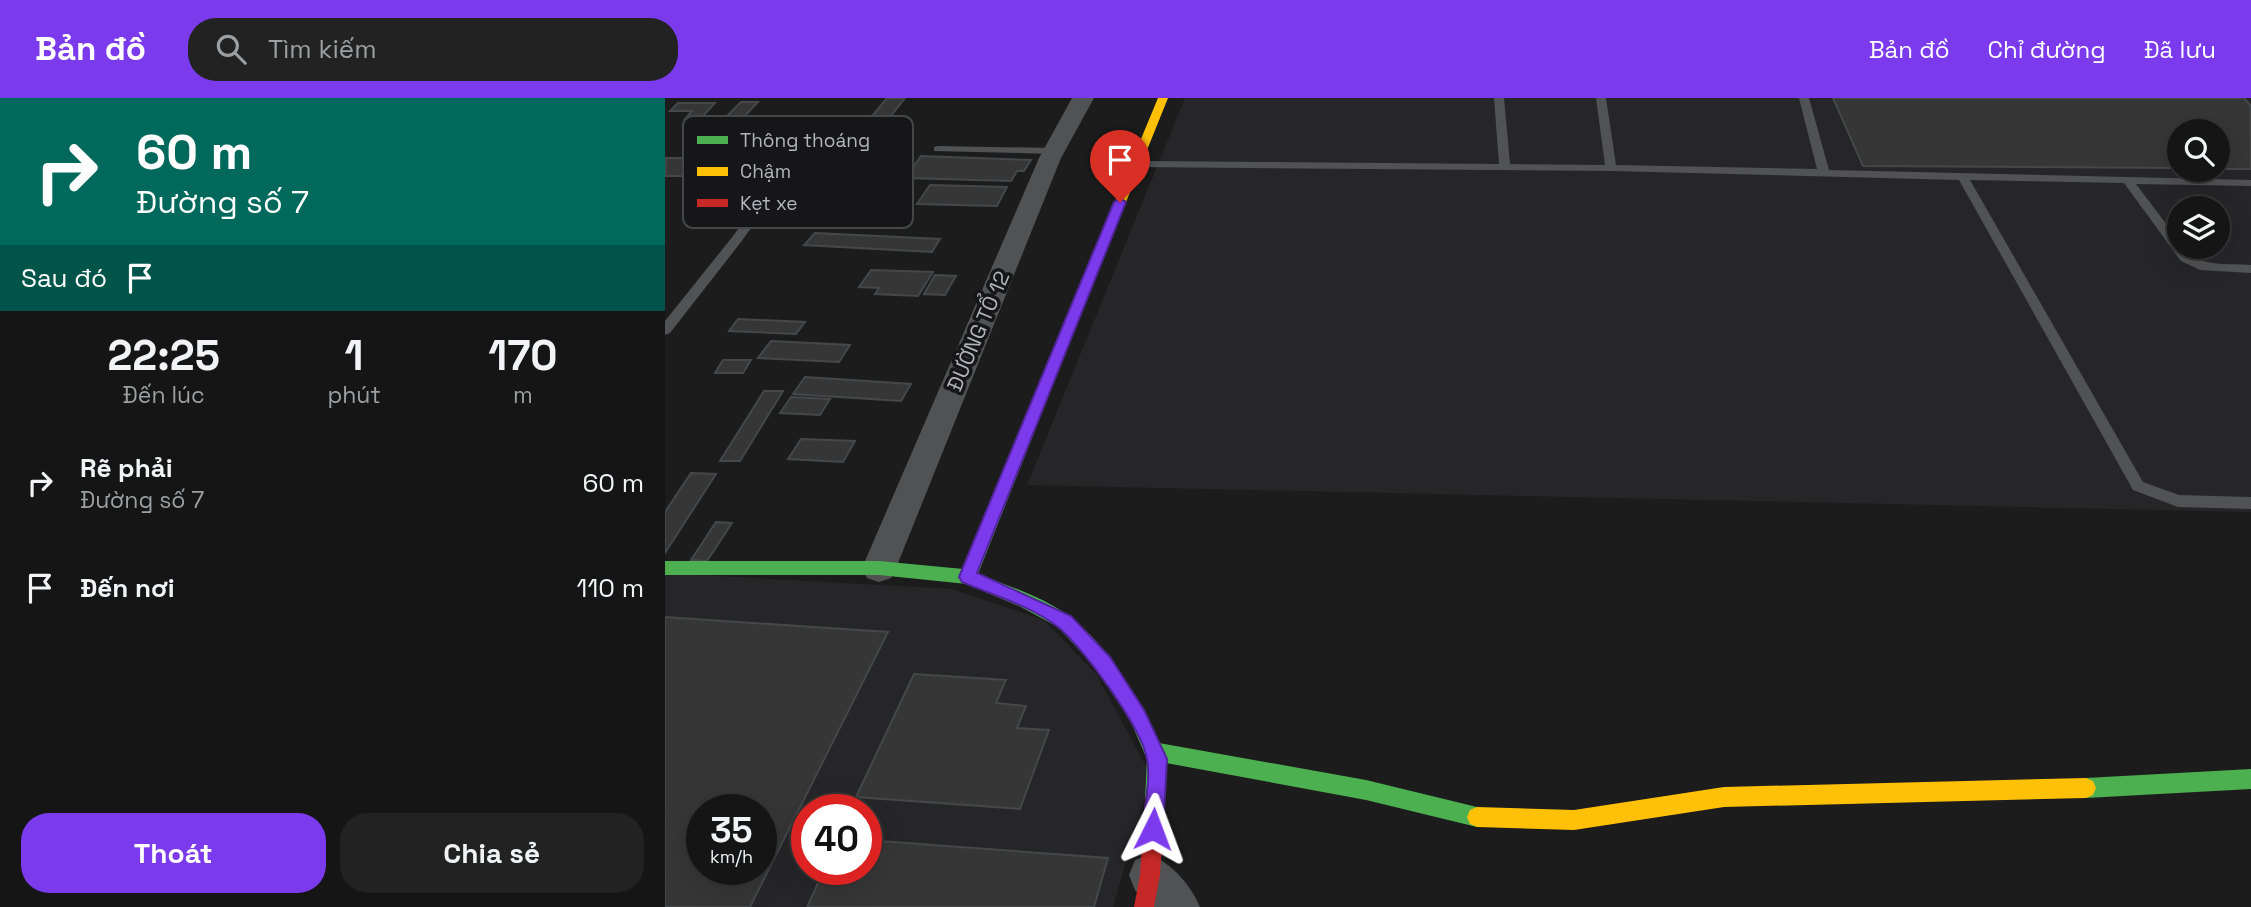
<!DOCTYPE html>
<html lang="vi">
<meta charset="utf-8">
<style>
body{margin:0;font-family:"Space Grotesk",sans-serif;background:#222;color:#f1f3f6;height:100vh;display:flex;flex-direction:column;font-size:26px;white-space:nowrap}
*{box-sizing:border-box;margin:0}
p{font-size:23px;color:#9d9fa0}
.icon{flex:none;width:38px;height:38px;fill:none;stroke:currentColor;stroke-width:2;stroke-linecap:round;stroke-linejoin:round}
.map{position:relative;flex:1;overflow:hidden}
.details{display:flex;flex-direction:column;background:#151515;width:665px}
.details>*{flex:none}
.top-card{background:#00695c;color:#fff;overflow:hidden}
.tools{position:absolute;left:1502px;top:21px;display:grid;gap:14px}
.tools a{display:grid;place-items:center;width:63px;height:63px;border-radius:50%;background:#151515;box-shadow:0 7px 28px #0002,0 0 0 2px #343434;font-size:35px}
.speed{position:absolute;left:21px;top:696px;display:flex;gap:14px;font-size:35px;font-weight:700;text-align:center}
.speed>*{display:grid;place-content:center;width:91px;height:91px;border-radius:50%;background:#151515;box-shadow:0 7px 28px #0002,0 0 0 2px #343434;line-height:1}
.speed small{font-size:18px;font-weight:400}
.speed .limit{border:10px solid #d22;background:#fff;color:#111}
.pin{position:absolute;display:grid;place-items:center;width:60px;height:60px;color:#fff;margin:-72px -30px;border-radius:50% 50% 50% 0;rotate:-45deg;box-shadow:0 0 7px #0007}
.pin .icon{rotate:45deg}
.me{position:absolute;width:77px;margin:-38px;rotate:3deg;stroke-linejoin:round;filter:drop-shadow(0 0 5px #0008)}
.turn{display:flex;align-items:center;gap:24px;height:147px;padding:0 21px;font-size:32px}
.turn .icon{width:91px;height:91px;stroke-width:2.5}
.turn b{display:block;font-size:49px;line-height:60px}
.then{display:flex;align-items:center;height:66px;padding:0 21px;background:#0003;gap:14px;font-size:26px}
.eta{display:flex;justify-content:space-evenly;align-items:center;height:119px;text-align:center}
.eta b{font-size:42px;font-weight:700;line-height:49px}
.cta{display:flex;gap:14px;margin-top:auto;padding:14px 21px}
.cta a{flex:1;height:80px;border-radius:28px;background:#7c3aed;color:#fff;font-size:28px;font-weight:700;line-height:80px;text-align:center}
.cta a+a{background:#222;color:#f1f3f6}
ul{padding:0;list-style:none}
li{display:flex;align-items:center;gap:21px;height:105px;padding:0 21px}
li div{flex:1}
li b{display:block;font-size:26px}
li em{font-style:normal}
header{display:flex;align-items:center;gap:42px;box-sizing:border-box;height:98px;padding:0 35px;background:#7c3aed;color:#fff}
header strong{font-size:33px}
nav{display:flex;gap:38px;margin-inline-start:auto;font-size:24px}
.search{width:490px;height:63px;background:#222;display:flex;align-items:center;gap:18px;box-sizing:border-box;padding:0 24px;border-radius:28px;color:#9d9fa0;font-size:26px}
main{display:flex;flex:1;min-height:0}
.map>svg:first-child{display:block}
.built{fill:#262628;fill-rule:evenodd}
.building{fill:#363637;stroke:#454748;stroke-width:2;fill-rule:evenodd}
.lines{fill:none;stroke-linecap:round;stroke-linejoin:round}
.lane{fill:#515254;fill-rule:evenodd}
.street{fill:#515254;fill-rule:evenodd}
.fast{fill:#4caf50;fill-rule:evenodd}
.slow{fill:#ffc107;fill-rule:evenodd}
.jam{fill:#c62828;fill-rule:evenodd}
.route{fill:#7c3aed;stroke:#51269a;stroke-width:2}
.labels{text-anchor:middle;dominant-baseline:central;stroke-width:7;stroke-linejoin:round;paint-order:stroke}
.street-label{font-size:21px;fill:#afb5bb;stroke:#161618}
.key{fill:#161618;stroke:#444649;stroke-width:2}
.key-label{font-size:19px;fill:#afb5bb}
</style>
<header>
<strong>Bản đồ</strong>
<div class="search"><svg class="icon" aria-label="search" viewBox="0 0 24 24"><circle cx="10" cy="10" r="6"/><path d="M15 15l6 6"/></svg>Tìm kiếm</div>
<nav><a>Bản đồ</a><a>Chỉ đường</a><a>Đã lưu</a></nav>
</header>
<main>
<section class="details">
<div class="top-card">
<div class="turn"><svg class="icon" aria-label="right" viewBox="0 0 24 24"><path d="M7 20v-9h11M14 6l5 5-5 5"/></svg><div><b>60 m</b>Đường số 7</div></div>
<div class="then">Sau đó<svg class="icon" aria-label="arrive" viewBox="0 0 24 24"><path d="M6 21V4h12l-3 4 3 4H6"/></svg></div>
</div>
<div class="eta">
<div><b>22:25</b><p>Đến lúc</p></div>
<div><b>1</b><p>phút</p></div>
<div><b>170</b><p>m</p></div>
</div>
<ul>
<li><svg class="icon" aria-label="right" viewBox="0 0 24 24"><path d="M7 20v-9h11M14 6l5 5-5 5"/></svg><div><b>Rẽ phải</b><p>Đường số 7</p></div><em>60 m</em></li>
<li><svg class="icon" aria-label="arrive" viewBox="0 0 24 24"><path d="M6 21V4h12l-3 4 3 4H6"/></svg><div><b>Đến nơi</b></div><em>110 m</em></li>
</ul>
<div class="cta"><a>Thoát</a><a>Chia sẻ</a></div>
</section>
<div class="map">
<svg width="1586" height="809" viewBox="0 0 1586 809">
<rect width="100%" height="100%" fill="#1c1c1c"/>
<!-- built -->
<path class="built" d="M520,0H1586V414L362,387ZM1514,33H1552V72H1514ZM1514,110H1552V149H1514Z
M0,475L287,491L379,522L432,577L486,678L448,809H0ZM37,712H96V772H37ZM142,712H201V772H142Z"/>
<!-- building -->
<path class="building" d="M222,0H240L221,24L203,23Z
M1168,0H1579L1586,8V71H1552V33H1514V70L1198,68Z
M76,4H93L75,23H57Z
M13,5H50L35,21H20L27,13H5Z
M256,58L366,62L359,73H352L346,83L240,80Z
M1,60H34L18,78H0Z
M265,87L342,89L332,108L252,106Z
M150,135L275,141L267,154L139,147Z
M206,172L268,174L253,198L210,196L214,190L194,189Z
M270,177L291,178L280,197L259,196Z
M73,221L140,224L131,236L64,233Z
M106,243L185,247L174,264L93,260Z
M58,262H86L78,275H50Z
M140,279L246,286L236,303L128,296Z
M99,293H118L75,363H55Z
M126,299L165,301L155,317L115,315Z
M136,341L190,343L178,364L123,361Z
M26,375L51,376L0,455V414Z
M51,424L67,425L42,463L26,462Z
M0,519L223,534L85,809H0ZM37,712H96V772H37Z
M249,576L341,582L331,605L361,608L352,630L384,632L355,711L191,699Z
M201,742L443,760L429,809H142L159,772H201Z"/>
<g class="lines">
<!-- lane -->
<path class="lane" d="M829,0H839L845,66L940,67L931,0H941L951,67L1152,71L1134,0H1144L1164,72L1586,82V88L1471,86L1514,143V149H1518C1534,170 1562,165 1586,167V175L1535,172L1516,163L1459,85L1305,82L1478,384L1514,397L1586,399V411L1513,409L1468,392L1294,82L946,73L471,69L465,66L471,63L834,66Z
M136,45L146,47L76,144L5,235L0,237V223L68,138Z
M273,48L389,50L395,53L389,56L269,53V49Z"/>
<!-- street -->
<path class="street" d="M407,0H429L396,60L231,470L226,480L214,484L202,480L197,470L374,60Z
M485,756C507,766 526,787 535,809H486L470,792L464,777L470,762Z"/>
<!-- fast -->
<path class="fast" d="M428,167L434,171L313,476C343,488 379,499 405,519C443,547 475,602 494,645L701,682L812,709L819,712L822,719L819,726L812,729L701,702L501,665L500,702L497,709L490,712L483,709L480,702L482,661L466,624L432,571L393,529L356,509L302,486L214,477H0V463H214L298,471L422,171Z
M1586,671V691L1421,700L1414,697L1411,690L1414,683L1421,680Z"/>
<!-- slow -->
<path class="slow" d="M493,0H503L434,171L428,175L423,174L422,171Z
M1421,680L1428,683L1431,690L1428,697L1421,700L1059,709L909,732L812,729L805,726L802,719L805,712L812,709L909,712L1059,689Z"/>
<!-- jam -->
<path class="jam" d="M490,692L497,695L500,702L495,777L489,809H469L475,777L480,702L483,695Z"/>
</g>
<!-- route -->
<path class="route" d="M455,100L461,104L312,475L406,518L445,559L479,612L502,661L498,731L495,738L488,741L481,738L478,731C479,711 486,680 482,661C477,630 418,549 393,529C366,508 328,497 297,484L294,479L449,104Z"/>
<g class="labels">
<!-- street labels -->
<g class="street-label">
<text transform="translate(313 233) rotate(-67)">ĐƯỜNG TỔ 12</text>
</g>
</g>
<!-- legend -->
<rect x="18" y="18" width="230" height="112" rx="10" class="key"/>
<rect x="32" y="38" width="31" height="8" fill="#4caf50"/>
<rect x="32" y="69" width="31" height="9" fill="#ffc107"/>
<rect x="32" y="101" width="31" height="8" fill="#c62828"/>
<g class="key-label">
<text x="75" y="49">Thông thoáng</text>
<text x="75" y="80">Chậm</text>
<text x="75" y="112">Kẹt xe</text>
</g>
</svg>
<div class="tools">
<a><svg class="icon" aria-label="search" viewBox="0 0 24 24"><circle cx="10" cy="10" r="6"/><path d="M15 15l6 6"/></svg></a>
<a><svg class="icon" aria-label="layers" viewBox="0 0 24 24"><path d="M12 4l9 5-9 5-9-5zM3 14l9 5 9-5"/></svg></a>
</div>
<div class="speed"><div>35<small>km/h</small></div><div class="limit">40</div></div>
<div class="pin" style="left:455px;top:104px;background:#d93025"><svg class="icon" aria-label="arrive" viewBox="0 0 24 24"><path d="M6 21V4h12l-3 4 3 4H6"/></svg></div>
<svg class="me" style="left:488px;top:731px" viewBox="-20 -20 40 40"><path d="M0-17L14 15 0 8-14 15z" fill="#7c3aed" stroke="#fff" stroke-width="4"/></svg>
</div>
</main>
